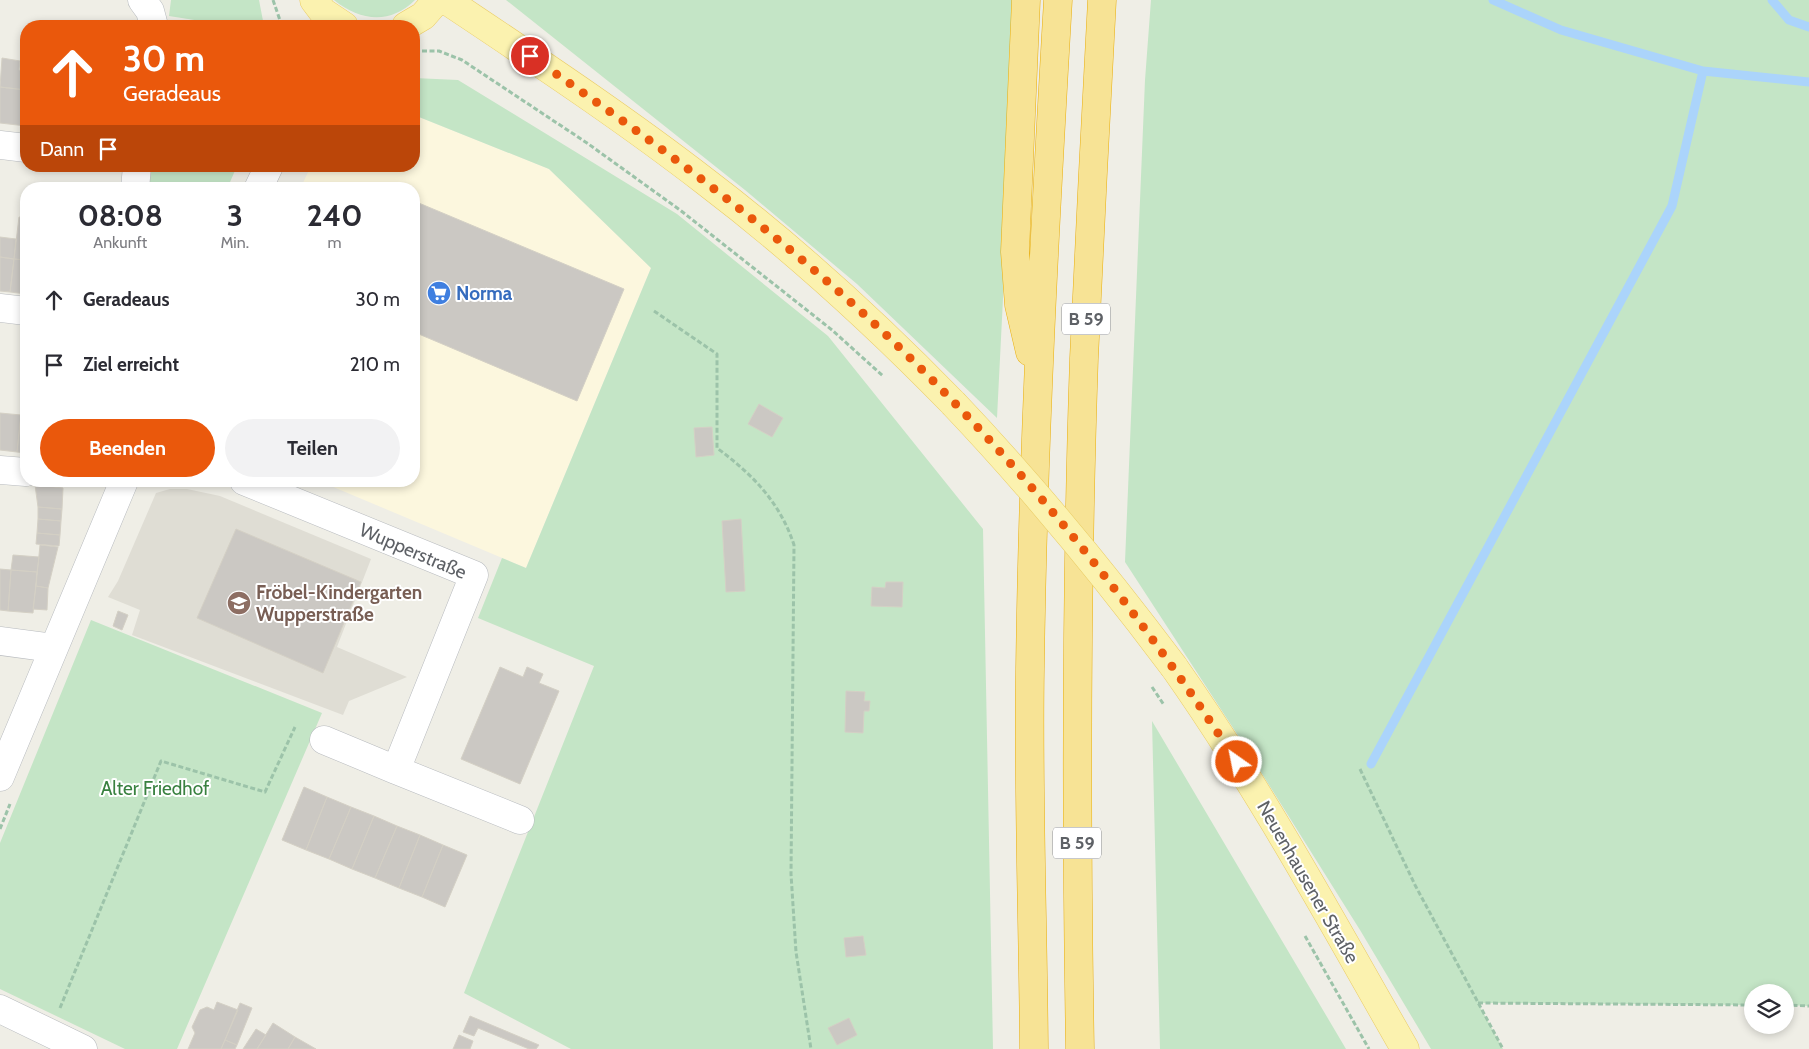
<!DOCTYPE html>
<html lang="de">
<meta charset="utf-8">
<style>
body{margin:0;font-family:Cabin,sans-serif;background:#f2f2f3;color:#2b2b33;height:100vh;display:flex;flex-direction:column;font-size:19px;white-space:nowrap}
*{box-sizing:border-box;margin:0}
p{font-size:16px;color:#7c7c81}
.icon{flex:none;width:28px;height:28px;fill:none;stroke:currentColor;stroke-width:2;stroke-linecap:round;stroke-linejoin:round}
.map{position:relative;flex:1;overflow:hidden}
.details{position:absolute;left:20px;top:182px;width:400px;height:305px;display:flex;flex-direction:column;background:#fff;border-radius:20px;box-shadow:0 2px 8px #0003}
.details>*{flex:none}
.hud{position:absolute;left:20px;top:20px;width:400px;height:152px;border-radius:20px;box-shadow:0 2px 8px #0003;background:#ea580c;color:#fff;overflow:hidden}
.fabs{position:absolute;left:1744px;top:984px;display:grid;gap:10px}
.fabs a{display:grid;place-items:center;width:50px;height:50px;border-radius:50%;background:#fff;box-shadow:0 2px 8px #0003;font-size:25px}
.pin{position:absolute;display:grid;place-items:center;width:42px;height:42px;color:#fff;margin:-21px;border:2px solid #fff;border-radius:50%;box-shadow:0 1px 5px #0007}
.me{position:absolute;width:55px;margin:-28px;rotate:327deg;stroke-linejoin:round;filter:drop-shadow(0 0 4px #0008)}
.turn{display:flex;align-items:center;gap:18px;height:105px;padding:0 20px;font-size:22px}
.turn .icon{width:65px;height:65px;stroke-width:2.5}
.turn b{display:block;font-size:35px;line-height:42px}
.then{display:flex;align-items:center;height:48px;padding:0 20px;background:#0003;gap:10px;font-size:19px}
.eta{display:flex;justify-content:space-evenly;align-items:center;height:85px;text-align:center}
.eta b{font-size:30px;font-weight:800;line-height:35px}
.button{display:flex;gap:10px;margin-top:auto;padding:10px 20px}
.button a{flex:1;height:58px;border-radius:30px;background:#ea580c;color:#fff;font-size:20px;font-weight:800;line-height:58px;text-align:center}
.button a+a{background:#f2f2f3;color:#2b2b33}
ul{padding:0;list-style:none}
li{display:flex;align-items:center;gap:15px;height:65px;padding:0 20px}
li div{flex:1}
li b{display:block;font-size:19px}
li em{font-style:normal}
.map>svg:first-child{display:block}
.commercial{fill:#fcf7de}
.education{fill:#dfddd4}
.green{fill:#c4e5c6}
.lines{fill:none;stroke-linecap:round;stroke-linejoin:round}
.stream{stroke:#abd4fb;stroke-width:9}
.building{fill:#cbc8c3;stroke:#d4d0c5}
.minor-casing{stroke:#b8bbbf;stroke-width:29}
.major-casing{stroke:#eacb64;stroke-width:29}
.highway-casing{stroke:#e9ae0c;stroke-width:29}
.path{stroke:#9cc3a9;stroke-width:3;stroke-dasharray:5 2.5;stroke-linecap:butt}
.minor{stroke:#fff;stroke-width:28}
.major{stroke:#fbf2af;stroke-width:28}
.highway{stroke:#f7e395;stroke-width:28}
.major-bridge-casing{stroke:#eacb64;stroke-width:29;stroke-linecap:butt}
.path-bridge{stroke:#9cc3a9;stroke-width:3;stroke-dasharray:5 2.5;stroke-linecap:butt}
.major-bridge{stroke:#fbf2af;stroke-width:28}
.route{stroke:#ea580c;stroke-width:9;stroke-dasharray:0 16.2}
.labels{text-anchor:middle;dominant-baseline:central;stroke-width:4;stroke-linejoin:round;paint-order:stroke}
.shield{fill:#fff;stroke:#8e9094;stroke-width:1}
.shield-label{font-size:18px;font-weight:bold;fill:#5e6166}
.shop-label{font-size:19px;font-weight:bold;fill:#366cbe;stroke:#fff;text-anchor:start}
.street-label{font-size:19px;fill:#5e6166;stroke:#fff}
.education-label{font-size:19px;font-weight:bold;fill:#785e54;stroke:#fff;text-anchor:start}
.park-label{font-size:19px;fill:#398140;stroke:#fff}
</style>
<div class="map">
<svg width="1809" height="1049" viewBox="0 0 1809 1049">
<rect width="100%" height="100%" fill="#efeee6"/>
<!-- commercial -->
<path class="commercial" d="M414,115L549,169L651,268L526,568L319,481H414V189H300L311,166H414Z"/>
<!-- education -->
<path class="education" d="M170,489H187L220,496L371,559L337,647L407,677L349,701L343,715L132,635L140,610L108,597L118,581L156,493Z"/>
<!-- green -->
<path class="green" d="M171,0H259L264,26H207V22L169,16Z
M334,0H415C390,25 360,21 334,0Z
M506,0H1018L997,418L857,284L745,190Z
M1151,0H1809V1006L1785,1005V992H1752V1005L1478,1003L1503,1049H1431L1360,930L1237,734L1125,562L1145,80Z
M414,78L458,80L677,214L828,336L983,529L993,1049H571L464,993L594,666L478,618L502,558L526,568L651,268L549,169L414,115Z
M149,166H237L227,189H146Z
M91,620L322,713L177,1049H125L0,989V843Z
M1152,721L1346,1049H1160Z"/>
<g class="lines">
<!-- stream -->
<path class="stream" d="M1493,0L1561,30L1703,71L1809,82
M1772,0L1789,20L1809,27
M1371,764L1672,206L1703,71"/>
</g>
<!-- building -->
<path class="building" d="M108,22L130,24V26H107Z
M2,58L20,61L19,70L26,71V90L0,87Z
M0,87L26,90V126L0,123Z
M414,201L624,289L577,401L414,332Z
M19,217L26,218V260L14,259Z
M0,237L16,239L14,259L0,257Z
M0,257L14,259L10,292L0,291Z
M14,259L26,260V294L10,292Z
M759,404L783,418L772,437L748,424Z
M0,413L21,415L17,452L0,450Z
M21,415L26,416V453L17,452Z
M712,427L714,455L696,457L694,428Z
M35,485L63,488L62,509L38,507Z
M38,507L62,509L61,521L38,519Z
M38,519L61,521L60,535L37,533Z
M741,519L745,591L726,592L722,521Z
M236,529L361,582L323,673L197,618Z
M37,533L60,535L59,546L36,544Z
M40,545L58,547L48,588L36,586Z
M13,555L39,557L37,572L11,570Z
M0,569L11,570L8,611L0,610Z
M11,570L37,572L33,613L8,611Z
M886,582H903L902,607L871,606L872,587L885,588Z
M36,586L48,588L47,610L33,609Z
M118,611L128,615L122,630L113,626Z
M500,667L523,677L527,667L543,674L539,683L559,691L520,784L461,759Z
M846,691L865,692L864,701H870L869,711H864L863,733L845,732Z
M304,787L327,797L306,850L282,840Z
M327,797L351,807L329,859L306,850Z
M351,807L374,816L352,869L329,859Z
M374,816L397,826L375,878L352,869Z
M397,826L420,835L399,888L375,878Z
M420,835L443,845L422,897L399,888Z
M443,845L467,855L445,907L422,897Z
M863,936L866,955L846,957L844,938Z
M217,1002L238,1010L221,1049H188L195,1033L192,1027L200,1010L207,1007L214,1010Z
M240,1003L252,1008L237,1045L225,1040Z
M470,1016L539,1045L536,1049H529L478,1028L474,1036L463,1032Z
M849,1018L857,1035L837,1045L828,1028Z
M273,1023L295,1037L288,1049H257Z
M256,1029L266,1035L257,1049H243Z
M459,1035L473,1041L470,1049H453Z
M295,1037L316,1049H288Z
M225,1040L237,1045L235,1049H221Z"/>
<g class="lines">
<!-- minor casing -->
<g class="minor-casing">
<path id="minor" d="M142,0L150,11L154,26
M0,145L26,148
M135,189L137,166
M258,189L269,166
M0,308L26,311
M0,470L26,472
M244,481L474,575L396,770L520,820
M0,641L53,648
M324,740L396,770
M0,777L124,481
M0,1009L83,1049"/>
</g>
<!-- major casing -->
<g class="major-casing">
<path id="major" d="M314,0L323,12L344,26
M446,0C534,59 622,117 706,182C794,249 875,323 953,403
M406,26L423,16L437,0
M1174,667C1260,789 1331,920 1405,1049"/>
</g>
<!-- highway casing -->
<g class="highway-casing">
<path id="highway" d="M1026,0L1015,252L1019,305L1030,352
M1034,1049C1033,923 1028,796 1030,669C1033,446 1045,223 1058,0
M1080,1049C1076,819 1076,588 1084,358C1089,239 1096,119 1102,0"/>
</g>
<!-- path -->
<path class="path" d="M273,0L282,26
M422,51H439L462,60L587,143L680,210L789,296L832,330L883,376
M654,311L717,354V448C752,474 780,502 794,545L791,874L796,952L811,1049
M1360,769L1415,885L1503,1049
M0,829L10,804
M1305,936L1369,1049
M1478,1003L1752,1005
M1785,1005L1809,1006
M60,1008L161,761L265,792L295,727"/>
<!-- minor -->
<use href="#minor" class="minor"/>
<!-- major -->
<use href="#major" class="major"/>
<!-- highway -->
<use href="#highway" class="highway"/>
<!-- major-bridge casing -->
<g class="major-bridge-casing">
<path id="major-bridge" d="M953,403C1032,486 1105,575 1174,667"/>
</g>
<!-- path-bridge -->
<path class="path-bridge" d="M1152,687L1164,705"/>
<!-- major-bridge -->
<use href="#major-bridge" class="major-bridge"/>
</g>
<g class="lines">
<!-- route -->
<path class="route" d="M530,56C647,136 761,220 866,316C1008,447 1132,600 1237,762"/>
</g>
<!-- icons -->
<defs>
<g id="supermarket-disc" transform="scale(1.25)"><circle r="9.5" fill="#3f7fe0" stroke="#fff"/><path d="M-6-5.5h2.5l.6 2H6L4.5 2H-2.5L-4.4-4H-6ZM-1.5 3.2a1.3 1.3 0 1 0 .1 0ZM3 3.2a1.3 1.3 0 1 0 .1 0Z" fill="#fff"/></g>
<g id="school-disc" transform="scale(1.25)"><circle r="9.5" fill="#8d6e63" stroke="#fff"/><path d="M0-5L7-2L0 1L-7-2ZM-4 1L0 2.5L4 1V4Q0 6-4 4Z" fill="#fff"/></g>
</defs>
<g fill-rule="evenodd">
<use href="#supermarket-disc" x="439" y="293"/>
<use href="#school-disc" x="239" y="603"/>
</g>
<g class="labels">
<!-- shield labels -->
<g class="shield">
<rect x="1062" y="303.5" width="48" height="31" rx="4"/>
<rect x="1053" y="827.5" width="48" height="31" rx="4"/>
</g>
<g class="shield-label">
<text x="1086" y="319">B 59</text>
<text x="1077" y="843">B 59</text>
</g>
<!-- shop labels -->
<g class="shop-label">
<text x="456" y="293">Norma</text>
</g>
<!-- street labels -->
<g class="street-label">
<text transform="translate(413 551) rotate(23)">Wupperstraße</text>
<text transform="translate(1308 882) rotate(60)">Neuenhausener Straße</text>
</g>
<!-- education labels -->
<g class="education-label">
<text x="256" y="592">Fröbel-Kindergarten<tspan x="256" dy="22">Wupperstraße</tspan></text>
</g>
<!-- park labels -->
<g class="park-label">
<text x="155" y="788">Alter Friedhof</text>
</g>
</g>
</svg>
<div class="fabs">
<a><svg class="icon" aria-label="layers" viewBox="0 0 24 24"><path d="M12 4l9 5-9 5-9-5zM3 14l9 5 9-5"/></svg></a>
</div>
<div class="pin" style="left:530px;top:56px;background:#d93025"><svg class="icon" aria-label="arrive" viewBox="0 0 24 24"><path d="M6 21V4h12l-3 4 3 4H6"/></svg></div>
<svg class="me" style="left:1237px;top:762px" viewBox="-20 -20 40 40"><circle r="17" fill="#ea580c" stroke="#fff" stroke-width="3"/><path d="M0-11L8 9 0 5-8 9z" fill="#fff"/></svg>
<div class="hud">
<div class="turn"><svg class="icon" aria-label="ahead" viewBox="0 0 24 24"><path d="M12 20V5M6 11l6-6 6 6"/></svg><div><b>30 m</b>Geradeaus</div></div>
<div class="then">Dann<svg class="icon" aria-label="arrive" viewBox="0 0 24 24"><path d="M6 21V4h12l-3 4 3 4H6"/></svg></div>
</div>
<section class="details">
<div class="eta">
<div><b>08:08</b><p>Ankunft</p></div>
<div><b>3</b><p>Min.</p></div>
<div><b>240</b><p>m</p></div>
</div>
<ul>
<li><svg class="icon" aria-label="ahead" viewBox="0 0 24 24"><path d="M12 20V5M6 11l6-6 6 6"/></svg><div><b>Geradeaus</b></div><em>30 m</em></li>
<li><svg class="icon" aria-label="arrive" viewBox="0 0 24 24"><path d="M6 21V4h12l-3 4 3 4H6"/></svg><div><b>Ziel erreicht</b></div><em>210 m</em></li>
</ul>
<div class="button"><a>Beenden</a><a>Teilen</a></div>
</section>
</div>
